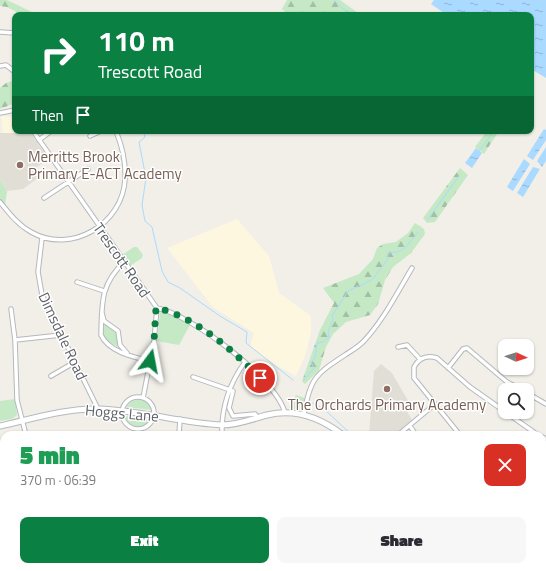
<!DOCTYPE html>
<meta charset="utf-8">
<style>
body{margin:0;font-family:"Titillium Web",sans-serif;background:#f7f7f7;color:#2b2b33;height:100vh;display:flex;flex-direction:column;font-size:15px;white-space:nowrap}
*{box-sizing:border-box;margin:0}
p{font-size:13px;color:#7c7c81}
.icon{flex:none;width:22px;height:22px;fill:none;stroke:currentColor;stroke-width:2;stroke-linecap:round;stroke-linejoin:round}
.map{position:relative;flex:1;overflow:hidden}
.drawer{position:absolute;left:0px;top:431px;width:546px;height:140px;display:flex;flex-direction:column;background:#fff;border-radius:12px 12px 0 0;box-shadow:0 1px 3px #0004}
.drawer>*{flex:none}
.top-card{position:absolute;left:12px;top:12px;width:522px;height:122px;border-radius:8px;box-shadow:0 1px 3px #0004;background:#0b8043;color:#fff;overflow:hidden}
.needle{width:26px;rotate:94deg}
.buttons{position:absolute;left:498px;top:339px;display:grid;gap:8px}
.buttons a{display:grid;place-items:center;width:36px;height:36px;border-radius:8px;background:#fff;box-shadow:0 1px 3px #0004;font-size:20px}
.pin{position:absolute;display:grid;place-items:center;width:34px;height:34px;color:#fff;margin:-17px;border:2px solid #fff;border-radius:50%;box-shadow:0 1px 4px #0007}
.me{position:absolute;width:44px;margin:-22px;rotate:13deg;stroke-linejoin:round;filter:drop-shadow(0 0 3px #0008)}
.turn{display:flex;align-items:center;gap:14px;height:84px;padding:0 20px;font-size:18px}
.turn .icon{width:52px;height:52px;stroke-width:2.5}
.turn b{display:block;font-size:28px;line-height:34px}
.then{display:flex;align-items:center;height:38px;padding:0 20px;background:#0003;gap:8px;font-size:15px}
.round{display:grid;place-items:center;flex:none;width:42px;height:42px;border-radius:8px;background:#f7f7f7}
.head{display:flex;align-items:center;justify-content:space-between;height:68px;padding:0 20px}
h1{font-size:24px;font-weight:800;line-height:30px;color:#1e9e55}
.button{display:flex;gap:8px;margin-top:auto;padding:8px 20px}
.button a{flex:1;height:46px;border-radius:8px;background:#0b8043;color:#fff;font-size:16px;font-weight:800;line-height:46px;text-align:center}
.button a+a{background:#f7f7f7;color:#2b2b33}
.map>svg:first-child{display:block}
.commercial{fill:#fef7e0}
.education{fill:#e1ded6}
.grass{fill:#c5e8c5}
.forest{fill:url(#forest-firs)}
.park{fill:url(#park-crowns)}
.water{fill:url(#water-ripples)}
.lines{fill:none;stroke-linecap:round;stroke-linejoin:round}
.stream{stroke:#aadaff;stroke-width:1}
.street-casing{stroke:#b5b8bc;stroke-width:5.5}
.secondary-casing{stroke:#b6babf;stroke-width:7}
.street{stroke:#fff;stroke-width:3.5}
.secondary{stroke:#fff;stroke-width:5}
.route{stroke:#0b8043;stroke-width:7;stroke-dasharray:0 12.6}
.education-dot{fill:#8d6e63;stroke:#fff;stroke-width:1.5}
.labels{text-anchor:middle;dominant-baseline:central;stroke-width:3;stroke-linejoin:round;paint-order:stroke}
.education-label{font-size:15px;fill:#785e54;stroke:#fff;text-anchor:start}
.street-label{font-size:15px;fill:#5f6368;stroke:#fff}
</style>
<div class="map">
<svg width="546" height="571" viewBox="0 0 546 571">
<defs>
<pattern id="forest-firs" width="22" height="20" patternUnits="userSpaceOnUse"><rect width="22" height="20" fill="#c5e8c5"/><path d="M5 1l3.5 6h-7zM16 11l3.5 6h-7z" fill="#a3c0a4"/></pattern>
<pattern id="park-crowns" width="20" height="18" patternUnits="userSpaceOnUse"><rect width="20" height="18" fill="#c5e8c5"/><path d="M2 6a3 3 0 1 1 6 0M12 15a3 3 0 1 1 6 0" fill="none" stroke="#a3c0a4"/></pattern>
<pattern id="water-ripples" width="26" height="14" patternUnits="userSpaceOnUse"><rect width="26" height="14" fill="#aadaff"/><path d="M2 4q2-2 4 0t4 0M15 11q2-2 4 0t4 0" fill="none" stroke="#8eb4d2"/></pattern>
</defs>
<rect width="100%" height="100%" fill="#f1efe8"/>
<!-- commercial -->
<path class="commercial" d="M1,116L15,117L16,131L14,133H3Z
M237,219L269,256L279,293L311,316V332L305,356L296,376L272,363L250,346L254,333L213,307L167,248Z"/>
<!-- education -->
<path class="education" d="M16,131H29L49,159L32,170L38,178L23,189L7,191L0,180V133H14Z
M381,364L392,373L410,404L405,408L412,420L394,435H369L374,371Z"/>
<!-- grass -->
<path class="grass" d="M0,180L7,191L5,205L0,199Z
M134,247H137L143,255L142,258L130,266L122,255Z
M160,312L179,318L190,325L179,345L157,341Z
M103,322L107,326L115,330L119,347L104,340L102,334Z
M296,395L305,398L300,410L289,408Z
M15,399L17,415L12,419L0,421V401Z
M141,399L148,403L152,410L126,407L132,401Z
M125,416L151,420C143,431 130,429 125,416Z"/>
<!-- forest -->
<path class="forest" d="M0,0H7L38,15H23L7,7L0,6Z
M287,0H340L361,15H289L282,9Z
M15,80V103L0,109V88L6,83Z
M487,131H499L484,154L475,147Z
M460,168L468,175L435,222L427,223L423,218Z
M415,223L424,229L425,234L411,253L393,267L385,280L378,304L370,315L346,322L333,334L326,347L319,370L305,384L302,381L320,330L334,303L323,288L359,274L373,259L377,248L383,244L396,242L408,233Z"/>
<!-- park -->
<path class="park" d="M546,508V571H417L415,567H542V509Z"/>
<!-- water -->
<path class="water" d="M434,0H546V78L531,69V15H447L431,4Z
M544,129L546,130V140L533,160L527,156Z
M546,147V161L542,167L537,161Z
M476,148L482,153L472,168L465,163Z
M524,159L530,164L513,191L507,187Z
M533,167L540,169L523,197L517,193Z"/>
<g class="lines">
<!-- stream -->
<path class="stream" d="M334,0L342,8L354,15
M143,131L145,137L139,142L146,178L142,205L145,221L152,227L162,271L168,282L180,288L220,316L247,332L246,343L293,380
M479,151L494,131
M428,219L459,176
M304,380L314,368L311,362L315,358L317,343L323,342L329,337L328,332L333,319L332,316L348,291L372,280L388,259V253L397,252L405,248L418,232
M313,403L325,410L352,435
M423,567L425,571"/>
<!-- street casing -->
<g class="street-casing">
<path id="street" d="M0,32L15,33
M0,66L6,65L15,72
M0,113L15,110
M33,131L157,308C190,314 277,379 285,413
M90,136L101,131
M39,140L51,131
M44,198L88,169
M0,202C9,213 18,225 31,232C71,255 123,224 125,179C126,163 122,146 116,131
M42,238L38,272L42,295L98,409
M124,262C100,285 102,303 101,335C109,352 133,357 150,361
M77,282L104,291
M11,309L15,340
M102,313L104,321L118,331L120,345L127,353
M398,347L407,345L420,359
M448,368L463,349L467,348L507,382L522,390
M51,376L75,362
M193,377L233,391L229,408L233,416L255,414L258,418
M527,393L546,404
M122 413a16 16 0 1 1 32 0a16 16 0 1 1-32 0Z
M143,398L154,341L157,308
M501,410L505,403
M304,414C310,378 316,374 345,355C351,351 358,347 363,342C383,321 397,293 412,268
M410,426L416,435
M26,435L17,400L15,340L61,335
M179,435L180,419
M222,435C221,407 229,384 245,362
M398,435L435,404
M460,435L414,378V367C419,358 427,355 437,358L470,387L538,435
M542,437L546,439
M546,466V492
M0,477H4
M76,567L80,571
M101,567L102,568
M169,567L170,571
M278,567L305,571
M411,567L412,571
M22,571L25,567
M89,571L94,567
M238,571L240,567
M319,571L348,567"/>
</g>
<!-- secondary casing -->
<g class="secondary-casing">
<path id="secondary" d="M0,426C32,419 66,408 99,409C140,410 181,423 222,425C238,425 252,419 267,415C295,408 321,418 343,435
M542,507L546,506"/>
</g>
<!-- street -->
<use href="#street" class="street"/>
<!-- secondary -->
<use href="#secondary" class="secondary"/>
</g>
<g class="lines">
<!-- route -->
<path class="route" d="M150,361L154,341L156,308C193,315 235,352 260,378"/>
</g>
<!-- markers -->
<g class="education-dot">
<circle cx="20" cy="165" r="4"/>
<circle cx="387" cy="389" r="4"/>
</g>
<g class="labels">
<!-- education labels -->
<g class="education-label">
<text x="28" y="156">Merritts Brook<tspan x="28" dy="17">Primary E-ACT Academy</tspan></text>
<text x="387" y="404" text-anchor="middle">The Orchards Primary Academy</text>
</g>
<!-- street labels -->
<g class="street-label">
<text transform="translate(122 260) rotate(55)">Trescott Road</text>
<text transform="translate(63 336) rotate(65)">Dimsdale Road</text>
<text transform="translate(122 413) rotate(5)">Hoggs Lane</text>
</g>
</g>
</svg>
<div class="buttons">
<a><svg class="needle" viewBox="-14 -14 28 28"><path d="M0-13l5 13h-10z" fill="#e53935"/><path d="M0 13l5-13h-10z" fill="#7c7c81"/></svg></a>
<a><svg class="icon" aria-label="search" viewBox="0 0 24 24"><circle cx="10" cy="10" r="6"/><path d="M15 15l6 6"/></svg></a>
</div>
<div class="pin" style="left:260px;top:378px;background:#d93025"><svg class="icon" aria-label="arrive" viewBox="0 0 24 24"><path d="M6 21V4h12l-3 4 3 4H6"/></svg></div>
<svg class="me" style="left:150px;top:361px" viewBox="-20 -20 40 40"><path d="M0-17L14 15 0 8-14 15z" fill="#0b8043" stroke="#fff" stroke-width="4"/></svg>
<div class="top-card">
<div class="turn"><svg class="icon" aria-label="right" viewBox="0 0 24 24"><path d="M7 20v-9h11M14 6l5 5-5 5"/></svg><div><b>110 m</b>Trescott Road</div></div>
<div class="then">Then<svg class="icon" aria-label="arrive" viewBox="0 0 24 24"><path d="M6 21V4h12l-3 4 3 4H6"/></svg></div>
</div>
<section class="drawer">
<div class="head"><div><h1>5 min</h1><p>370 m · 06:39</p></div><a class="round" style="background:#d93025;color:#fff"><svg class="icon" aria-label="close" viewBox="0 0 24 24"><path d="M6 6l12 12M18 6L6 18"/></svg></a></div>
<div class="button"><a>Exit</a><a>Share</a></div>
</section>
</div>
